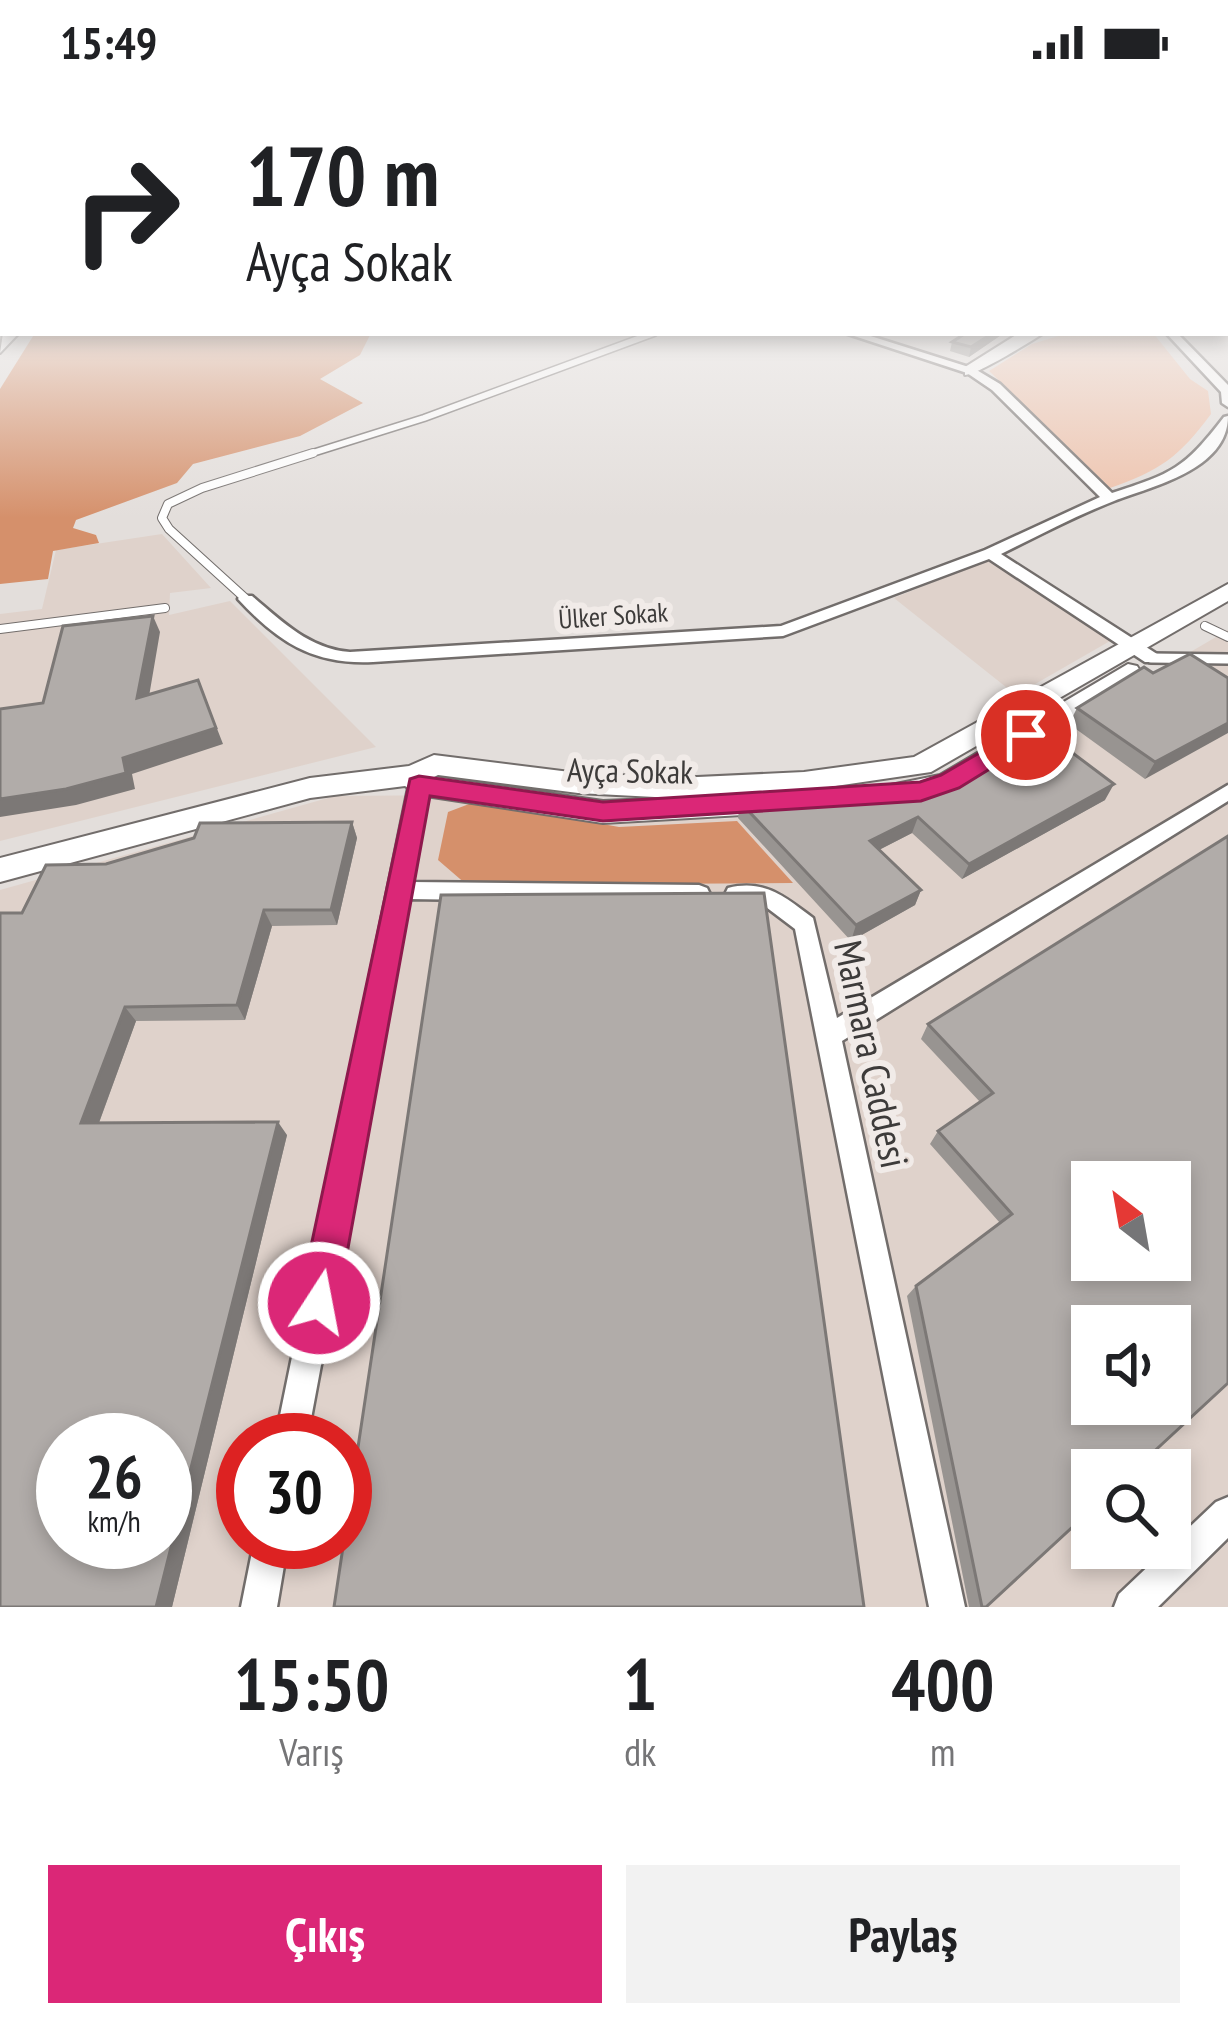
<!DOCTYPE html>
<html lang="tr">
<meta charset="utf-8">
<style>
body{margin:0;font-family:"PT Sans Narrow",sans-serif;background:#f2f2f2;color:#202124;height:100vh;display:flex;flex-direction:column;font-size:45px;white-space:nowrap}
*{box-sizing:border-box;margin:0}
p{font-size:39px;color:#757577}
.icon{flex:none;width:66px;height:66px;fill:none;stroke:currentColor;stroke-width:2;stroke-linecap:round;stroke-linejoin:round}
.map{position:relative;height:1523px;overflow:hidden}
.side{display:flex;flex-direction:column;background:#fff;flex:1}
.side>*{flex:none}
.top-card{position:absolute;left:0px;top:0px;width:1230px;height:252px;box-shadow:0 6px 18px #0003;background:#fff;color:#202124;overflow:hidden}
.needle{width:78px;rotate:329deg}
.controls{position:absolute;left:1071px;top:1077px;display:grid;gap:24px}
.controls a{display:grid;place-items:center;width:120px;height:120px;border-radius:0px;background:#fff;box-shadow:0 6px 18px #0003;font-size:60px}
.speed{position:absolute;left:36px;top:1329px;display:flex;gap:24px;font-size:60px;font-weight:700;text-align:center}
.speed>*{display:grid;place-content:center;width:156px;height:156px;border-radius:50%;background:#fff;box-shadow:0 6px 18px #0003;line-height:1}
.speed small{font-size:30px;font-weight:400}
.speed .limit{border:18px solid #d22;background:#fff;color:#111}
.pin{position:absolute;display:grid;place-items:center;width:102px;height:102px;color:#fff;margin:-51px;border:6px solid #fff;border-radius:50%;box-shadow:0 3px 12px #0007}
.me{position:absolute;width:132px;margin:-66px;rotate:11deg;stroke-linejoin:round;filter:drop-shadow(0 0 9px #0008)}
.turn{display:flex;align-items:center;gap:42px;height:252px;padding:0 48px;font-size:54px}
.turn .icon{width:156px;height:156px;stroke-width:2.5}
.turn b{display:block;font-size:84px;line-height:102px}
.eta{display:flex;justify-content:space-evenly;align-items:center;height:204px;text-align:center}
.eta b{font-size:72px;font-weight:700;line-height:84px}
.cta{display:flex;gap:24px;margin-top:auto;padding:24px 48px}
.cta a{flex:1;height:138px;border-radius:0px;background:#db2777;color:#fff;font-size:48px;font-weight:700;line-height:138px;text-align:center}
.cta a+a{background:#f2f2f2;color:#202124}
.status{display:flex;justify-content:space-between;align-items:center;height:84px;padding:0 60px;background:#fff;direction:ltr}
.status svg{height:33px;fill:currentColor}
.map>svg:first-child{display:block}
.built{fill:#dfd2cb;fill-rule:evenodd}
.green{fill:#eec1aa}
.forest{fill:#d5906b}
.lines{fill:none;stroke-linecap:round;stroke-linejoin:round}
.lane-far2-casing{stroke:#726d6b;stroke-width:9}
.lane-far1-casing{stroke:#726d6b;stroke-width:10}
.lane-casing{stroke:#726d6b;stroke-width:14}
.street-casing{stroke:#726d6b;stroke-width:5}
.secondary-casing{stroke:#726d6b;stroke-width:4}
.lane-far2{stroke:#fff;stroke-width:6}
.lane-far1{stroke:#fff;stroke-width:8}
.lane{stroke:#fff;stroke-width:9}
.street{fill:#fff;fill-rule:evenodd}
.secondary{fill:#fff;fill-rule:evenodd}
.wall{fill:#989491}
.shaded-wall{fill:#7c7876}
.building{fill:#b1aca9;stroke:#7c7876;stroke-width:3;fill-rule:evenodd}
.route{fill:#db2777;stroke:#8e194d;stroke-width:3}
.labels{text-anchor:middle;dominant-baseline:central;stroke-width:12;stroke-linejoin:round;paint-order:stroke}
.far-street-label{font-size:27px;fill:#3d3b3a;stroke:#f1ebe8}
.street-label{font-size:33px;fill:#3d3b3a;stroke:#f1ebe8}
.near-street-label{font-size:39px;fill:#3d3b3a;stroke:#f1ebe8}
</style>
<div class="status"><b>15:49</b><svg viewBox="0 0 49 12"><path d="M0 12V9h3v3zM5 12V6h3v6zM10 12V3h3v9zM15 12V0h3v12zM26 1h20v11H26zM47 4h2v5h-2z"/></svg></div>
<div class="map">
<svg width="1228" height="1523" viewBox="0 0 1228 1523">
<rect width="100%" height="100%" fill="#e3dedb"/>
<!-- built -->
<path class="built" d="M162,450L211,504L170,509L169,531L230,517L376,663L0,757V530L42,525L56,466Z
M990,475L1045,514L1110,557L1016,611L894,514Z
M1228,546V1523H0V806L335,712L462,711L617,738L725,735L944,712ZM1092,1098H1170V1176H1092ZM1092,1242H1170V1320H1092ZM63,1356H165V1458H63ZM243,1356H345V1458H243ZM1092,1386H1170V1464H1092Z"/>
<!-- green -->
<path class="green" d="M1068,249H1153L1190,295L1208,307L1211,330C1179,373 1161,386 1110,404L989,287L1032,260Z"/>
<!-- forest -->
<path class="forest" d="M35,249H371L360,271L320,295L363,319L300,352L193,380L177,399L76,436L73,444L96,451L99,459L53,467L48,495L0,500V305Z
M477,717L619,743L737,737L793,799L467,801L438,776L448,728Z"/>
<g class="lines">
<!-- lane-far2 casing -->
<g class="lane-far2-casing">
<path id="lane-far2" d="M303,372L424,334L654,249"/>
</g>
<!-- lane-far1 casing -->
<g class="lane-far1-casing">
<path id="lane-far1" d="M246,515L169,445L162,434L168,420L202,404L313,369
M1205,542L1228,553
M0,545L165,524"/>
</g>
<!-- lane casing -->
<g class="lane-casing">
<path id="lane" d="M1151,574L1228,575"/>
</g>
<!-- street casing -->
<g class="street-casing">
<path id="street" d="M845,249H861L975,285L1000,300L1112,409C1173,389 1184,385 1224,333L1228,332C1228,386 1152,402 1114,417C1075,432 1038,452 1001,470L1157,570V578H1145L989,475L783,552L373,578C313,581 278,558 238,515L240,512H252C282,537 309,565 350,568L781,542L985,466L1100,413L992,306L967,289Z
M1166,249H1177L1228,301V323L1222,319L1221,308Z
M419,694L429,701L411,798L699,801L707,804L710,810L707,816L699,819L408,815L307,1356H275L409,701Z
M1228,701V717L842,957L965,1523H929L795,845L762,820L728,816L725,810L728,804C765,795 785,813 813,834L837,934Z
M1228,1413V1454L1158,1523H1114L1119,1510L1216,1418Z
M254,1458H288L277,1523H241Z"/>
</g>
<!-- secondary casing -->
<g class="secondary-casing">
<path id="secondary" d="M3,249H19L0,269Z
M1019,249H1044C1030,258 977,291 965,291V283Z
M1228,500V517L931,688L781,710L791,719L777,729L603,739L419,711L405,702L310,714L0,798V774L310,694L409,682L434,671L578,689L676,694L804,688L914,673ZM438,691L578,709L674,714L603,717L434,693Z
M1128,580L1137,582L1141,588L1137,594L960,705L891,720L877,710L881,703L940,691Z"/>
</g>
<!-- lane-far2 -->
<use href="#lane-far2" class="lane-far2"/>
<!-- lane-far1 -->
<use href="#lane-far1" class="lane-far1"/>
<!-- lane -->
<use href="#lane" class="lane"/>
<!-- street -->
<use href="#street" class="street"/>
<!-- secondary -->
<use href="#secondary" class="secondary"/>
</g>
<!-- wall -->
<path class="wall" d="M1004,249L969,273L950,267L952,258Z
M1153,589L1228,594L1145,695L1069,640L1077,624Z
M1105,716L962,795L912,749L879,766L921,806L915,821L851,857L738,734L740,718Z
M352,738L357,754L337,841L272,842L245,936L136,937L99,1039L287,1051L172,1523L22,829L106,780Z
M1228,752L986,1523H969L907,1212L916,1202L1000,1139L930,1060L938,1047L980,1018L921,955L928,940Z"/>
<!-- shaded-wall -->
<path class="shaded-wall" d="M993,249H1004L969,273L971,263Z
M153,532L160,548L146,630L137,614Z
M198,596L223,660L132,690L135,705L76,721L0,733V715L123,674Z
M1228,639V649L1145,695L1155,678Z
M1114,700L1105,716L962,795L969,780Z
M918,733L912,749L865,773L870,757Z
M352,738L357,754L337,841L331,826Z
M921,806L915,821L851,857L856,841Z
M264,826L272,842L245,936L237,921Z
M125,923L136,937L94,1052L81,1039Z
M278,1038L287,1051L172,1523H156Z"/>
<!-- building -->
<path class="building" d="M966,249H993L971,263L952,258Z
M153,532L137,614L198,596L216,644L123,674L126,689L66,705L0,715V625L43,619L63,542Z
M1190,570L1228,594V639L1155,678L1077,624L1144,583L1153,589Z
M1042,646L1114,700L969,780L918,733L870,757L921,806L856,841L740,718L928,705L969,693Z
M352,738L331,826H264L237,921L125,923L81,1039L278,1038L156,1523H0V829H22L46,781L106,780L194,754L200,739ZM63,1356H165V1458H63Z
M1228,752V1299L1134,1386H1092V1425L986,1523H982L916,1202L1012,1130L938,1047L993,1009L928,940ZM1092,1098H1170V1176H1092ZM1092,1242H1170V1320H1092Z
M764,809L864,1523H334L441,811Z"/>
<!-- sky -->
<linearGradient id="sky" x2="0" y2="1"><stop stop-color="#9fa4b5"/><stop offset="0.51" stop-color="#f2f0ef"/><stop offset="1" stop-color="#f2f0ef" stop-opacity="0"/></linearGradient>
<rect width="1228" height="434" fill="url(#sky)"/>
<!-- route -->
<path class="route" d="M1026,642L1039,651L1035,657L959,704L921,717L603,737L430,712L338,1219L332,1232L319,1238L305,1232L299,1219L410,695L419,692L603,718L920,698L941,691Z"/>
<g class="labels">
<!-- far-street labels -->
<g class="far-street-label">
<text transform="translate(613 531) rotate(-4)">Ülker Sokak</text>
</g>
<!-- street labels -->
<g class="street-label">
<text transform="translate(630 686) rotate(1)">Ayça Sokak</text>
</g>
<!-- near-street labels -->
<g class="near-street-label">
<text transform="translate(872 970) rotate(78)">Marmara Caddesi</text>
</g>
</g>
</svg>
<div class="controls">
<a><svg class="needle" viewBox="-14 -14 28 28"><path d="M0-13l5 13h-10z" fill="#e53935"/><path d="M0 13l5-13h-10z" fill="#757577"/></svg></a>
<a><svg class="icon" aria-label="sound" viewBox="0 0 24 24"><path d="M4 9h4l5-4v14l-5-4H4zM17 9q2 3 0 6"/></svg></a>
<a><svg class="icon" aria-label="search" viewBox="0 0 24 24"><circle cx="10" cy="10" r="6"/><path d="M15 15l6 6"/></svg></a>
</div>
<div class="speed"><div>26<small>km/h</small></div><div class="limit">30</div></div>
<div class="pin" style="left:1026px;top:651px;background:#d93025"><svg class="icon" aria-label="arrive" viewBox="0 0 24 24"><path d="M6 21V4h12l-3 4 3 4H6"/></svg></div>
<svg class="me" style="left:319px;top:1219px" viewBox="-20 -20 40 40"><circle r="17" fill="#db2777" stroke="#fff" stroke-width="3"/><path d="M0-11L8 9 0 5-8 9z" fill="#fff"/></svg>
<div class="top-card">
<div class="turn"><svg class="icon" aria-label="right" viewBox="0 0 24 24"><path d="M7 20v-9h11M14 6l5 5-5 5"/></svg><div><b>170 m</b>Ayça Sokak</div></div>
</div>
</div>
<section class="side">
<div class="eta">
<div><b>15:50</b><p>Varış</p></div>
<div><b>1</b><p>dk</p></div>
<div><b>400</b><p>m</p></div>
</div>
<div class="cta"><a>Çıkış</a><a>Paylaş</a></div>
</section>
